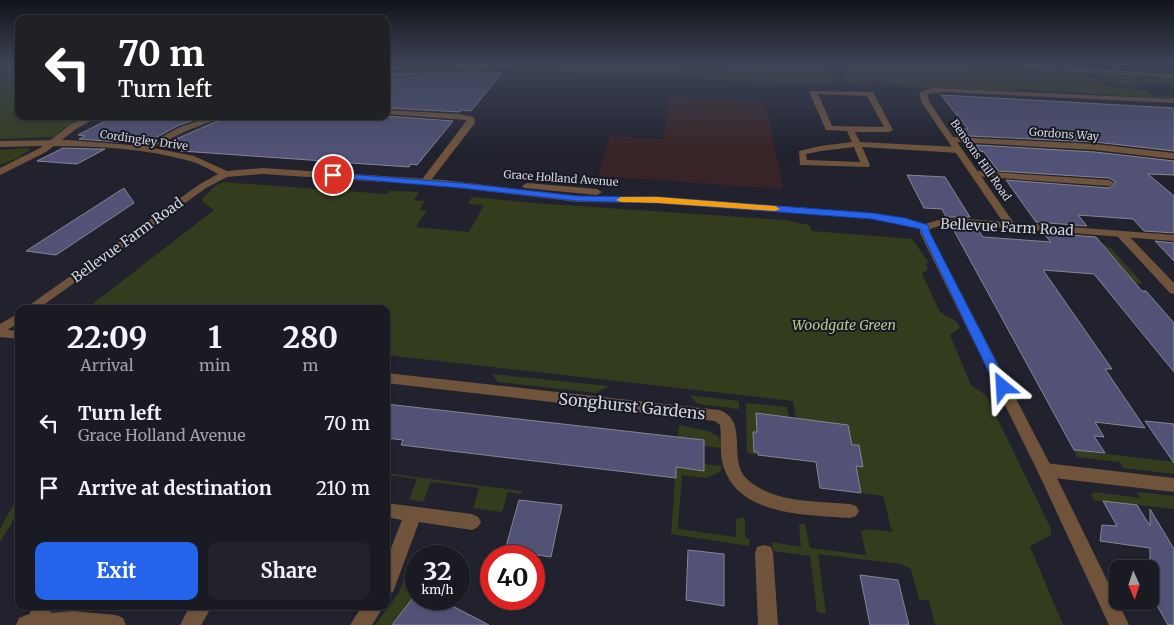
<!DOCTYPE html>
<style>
body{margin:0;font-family:Merriweather,serif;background:#22232a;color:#f1f3f6;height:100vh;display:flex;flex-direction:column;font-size:19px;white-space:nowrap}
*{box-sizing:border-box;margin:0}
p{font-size:16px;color:#9fa1a5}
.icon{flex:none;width:28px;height:28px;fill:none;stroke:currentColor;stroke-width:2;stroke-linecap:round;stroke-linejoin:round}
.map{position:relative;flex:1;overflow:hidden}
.panel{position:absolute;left:15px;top:305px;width:375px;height:305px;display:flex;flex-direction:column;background:#191a22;border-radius:10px;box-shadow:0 1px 4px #0004,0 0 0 1px #373840}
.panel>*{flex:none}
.top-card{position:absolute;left:15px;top:15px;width:375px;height:105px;border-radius:10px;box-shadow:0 1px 4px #0004,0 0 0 1px #373840;background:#202124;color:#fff;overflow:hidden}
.needle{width:32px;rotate:177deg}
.fabs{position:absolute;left:1109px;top:560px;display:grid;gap:10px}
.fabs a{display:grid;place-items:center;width:50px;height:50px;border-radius:10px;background:#191a22;box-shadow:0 1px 4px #0004,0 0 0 1px #373840;font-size:25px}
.speed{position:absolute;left:405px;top:545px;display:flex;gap:10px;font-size:25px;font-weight:700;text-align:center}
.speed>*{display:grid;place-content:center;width:65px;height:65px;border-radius:50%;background:#191a22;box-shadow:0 1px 4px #0004,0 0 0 1px #373840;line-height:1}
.speed small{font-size:12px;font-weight:400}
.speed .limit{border:8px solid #d22;background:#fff;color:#111}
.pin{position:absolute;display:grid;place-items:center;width:42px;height:42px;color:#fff;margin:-21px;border:2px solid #fff;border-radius:50%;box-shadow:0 1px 5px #0007}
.me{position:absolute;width:55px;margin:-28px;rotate:333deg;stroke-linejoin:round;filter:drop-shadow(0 0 4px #0008)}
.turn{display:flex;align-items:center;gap:18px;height:105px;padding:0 20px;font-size:22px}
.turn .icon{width:65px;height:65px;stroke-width:2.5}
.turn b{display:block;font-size:35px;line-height:42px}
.eta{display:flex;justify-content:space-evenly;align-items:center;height:85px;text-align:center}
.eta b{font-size:30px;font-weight:700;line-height:35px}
.action{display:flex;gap:10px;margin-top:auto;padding:10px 20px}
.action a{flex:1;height:58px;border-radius:10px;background:#2563eb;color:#fff;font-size:20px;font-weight:700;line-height:58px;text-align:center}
.action a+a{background:#22232a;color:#f1f3f6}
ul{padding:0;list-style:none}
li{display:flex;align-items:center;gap:15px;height:65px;padding:0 20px}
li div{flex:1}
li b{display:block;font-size:19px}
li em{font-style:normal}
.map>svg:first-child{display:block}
.medical{fill:#382426}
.green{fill:#333c1c}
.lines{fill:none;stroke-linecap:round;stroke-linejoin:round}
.stream{fill:#2e616c;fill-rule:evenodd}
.building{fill:#515275;stroke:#858695}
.service{fill:#6f543b;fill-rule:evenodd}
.minor{fill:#6f543b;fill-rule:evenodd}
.tertiary{fill:#6f543b;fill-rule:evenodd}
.route{fill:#2563eb;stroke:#184099}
.slow{fill:#f59e0b}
.labels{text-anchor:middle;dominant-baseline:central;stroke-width:4;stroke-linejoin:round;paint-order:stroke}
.far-street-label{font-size:11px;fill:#d4d5dd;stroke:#171924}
.street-label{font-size:14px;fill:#d4d5dd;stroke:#171924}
.park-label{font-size:14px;font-style:italic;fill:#b5c788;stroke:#171924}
.near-street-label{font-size:16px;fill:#d4d5dd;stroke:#171924}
</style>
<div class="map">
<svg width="1174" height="625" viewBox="0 0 1174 625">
<rect width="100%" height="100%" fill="#21222e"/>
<!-- medical -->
<path class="medical" d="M670,97L765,102L783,189L598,176L610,136L663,139Z"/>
<!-- green -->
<path class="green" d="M386,63H826L835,83L762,82L528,70L526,72H519L512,67L496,66L386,67Z
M838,63H949L1087,74L1093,79L1113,87L1147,91L1154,96L1174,97V99L1020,89L1011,91L907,87L879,81L847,83Z
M19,69V116H88L63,129L54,137L0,139V78Z
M1096,74L1174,79V85L1136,83L1141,87C1124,86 1109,85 1096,74Z
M30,148L29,151L20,156H23L0,165V150Z
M223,182L387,194L389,191L419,192L414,200L425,201L419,210H427L416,227L469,232L484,205L468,204L472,197L532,203L785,220L809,225L812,231L912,239L929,263H926L928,269L922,274L940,312L957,322L960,328L950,335L971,385L986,395L1051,529V535L1030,546L1063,625H935L929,601L919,599L911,569L900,564L818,554L826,614L817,612L810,556L773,551L772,542L801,547L799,527L800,524H805L810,548L866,555L861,531L869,529L892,532L883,496L861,493L856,466H863L859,445H852L848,425L796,419L793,401L386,355V309H86L214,210L203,202L202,199L215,186Z
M1101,243L1112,249L1143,284L1136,283Z
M492,374L609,386L596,393L498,382Z
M689,395L739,401V409L698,404Z
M746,403L787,407L789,417L756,414L757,432H753L754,452H758V455L747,453Z
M679,425L708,431L719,437L721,448L704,446V440L684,437L682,468L703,471L704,464L722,466L720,472L706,478L682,475L678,529L736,537V519L743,517L745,520V538L750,539L749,546L671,534Z
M1074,450L1174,462V474L1124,468L1119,462L1077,457Z
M386,473L522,491L521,494L508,492L502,512L473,508L479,488L431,482L423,502L409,499L417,479L386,475Z
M1094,492L1140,498L1137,492L1174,496V509L1094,500L1091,495Z
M19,494V511L0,542V529Z
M411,558H416V593L392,625H375L399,593Z"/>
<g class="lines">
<!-- stream -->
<path class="stream" d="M668,63H685L754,69H809L811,70L809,71H754Z"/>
</g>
<!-- building -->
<path class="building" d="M471,72L502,73L471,111L461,110L460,112L386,108V74Z
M941,95L1174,108V151L1095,142L969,136L964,129H968Z
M115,116H197L201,118L179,125L150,141L125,139L118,142L79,139L85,136L78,135Z
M246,116H386L453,121L417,165L411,164L409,167L181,151L190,145L167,143L215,122Z
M976,145L1095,152L1174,161V175L1148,174L1174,196V233L1144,231L1133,219L1078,215L1087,226L1036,222L1006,180L1109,188L1116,182L1109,178L998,171L984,152L980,151Z
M63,148L96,149H105L77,164L37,161Z
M907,175L945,177L970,217H946L942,209L924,208Z
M124,188L134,203L56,255L26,251Z
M952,227L977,228L983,237L1051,242L1043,233L1096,237L1142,291H1146L1174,323V372L1094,274L1043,270L1112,369H1105L1145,428L1095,422L1104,437L1094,436L1105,453L1074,450Z
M1155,241L1174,243V261Z
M386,404L704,440V471L676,467V478L401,445L403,440L386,438Z
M756,413L848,425L852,445H859L863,467L856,466L861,493L820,488L816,462L758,455V452H754L753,432H757Z
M1145,421L1174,424V463Z
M519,500L562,505L551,557L505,550Z
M1103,501L1137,505L1150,526V509L1174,549V625H1168L1150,593V548L1100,541L1102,525L1117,526Z
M688,550L724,554V606L686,600Z
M860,575L898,580L909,625H870Z
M412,599H439L489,625H392Z"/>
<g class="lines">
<!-- service -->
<path class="service" d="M811,91L873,92L893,130L889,132H855L860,142L959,147L963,150L959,153L862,147L870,165L869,167L800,165L799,151L820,146L852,142L847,131L826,130L809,92ZM818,94L867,96L884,127L832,126ZM854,147L860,162L807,160L806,154L821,151Z
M976,171L1109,180L1114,183L1109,186L973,176V172Z
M386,503L472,514L478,517L481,522L478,527L472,530L419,522L393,592L386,595V561L402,520L386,517Z
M764,545L771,547L773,553L778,625H758L755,553L757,547Z
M33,606H54L44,625H24Z
M362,606H384L372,625H350Z"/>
<!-- minor -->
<path class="minor" d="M965,63H1000L1174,74V78L968,65Z
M386,66H495L498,68L495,70H386Z
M931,88L1174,99V103L943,92L927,94L930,103L953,137L1095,144L1174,153V159L1095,150L957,142L1016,226L1015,228H1007L922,103L919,93Z
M386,110L459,114L474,117L475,123L428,184L425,185L420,182L467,120L386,114Z
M89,116H99L76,129L46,152L0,175V168L40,148L70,125Z
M213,116H225L186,131L146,151L139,149L180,127Z
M1122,232L1126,233L1174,283V294L1170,293L1118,237L1117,235Z
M0,329L19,331V339L0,337Z
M386,373L719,410C749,420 728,459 746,478C771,503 817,501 850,504L856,506L859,511L856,516L850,518C808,515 740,516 724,468C719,455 722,439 720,425L715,421L386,383Z
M1045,463L1174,478V492L1045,477L1039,475L1037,470L1039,465Z
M190,606H212L201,625H180Z"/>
<!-- tertiary -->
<path class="tertiary" d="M68,140L143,146L194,156L227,171L263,168L443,180L578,196H651L872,213L905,218L925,224L942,219H967L1174,235V241L967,225H943L930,229V233L1053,470L1129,625H1109L1037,470L920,233V229L904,224L872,219L659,203L578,202L443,186L263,174L227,177L206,188L38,309H24L200,184L218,174C209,169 200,164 190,161C129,144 63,145 0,147V141Z
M527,183L597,189L602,192L597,195L524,188L522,186Z
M19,313V323L0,334V324Z
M73,611L116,615L123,618L126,625H16L19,618L26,615Z"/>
</g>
<!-- sky -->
<linearGradient id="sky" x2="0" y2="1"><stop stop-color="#121319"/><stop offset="0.42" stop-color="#3d4457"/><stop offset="1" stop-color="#3d4457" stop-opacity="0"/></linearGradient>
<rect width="1174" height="151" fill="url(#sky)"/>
<!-- route -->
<path class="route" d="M333,173L461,183L578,196L658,197L872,213L905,218L928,225L930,233L1009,387L1007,390H998L996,387L920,229L872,219L658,203L578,201L461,188L330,177V174Z"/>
<!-- slow -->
<path class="slow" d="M658,197L775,206L780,209L775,211L658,203L621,202L616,200L621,197Z"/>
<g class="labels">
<!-- far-street labels -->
<g class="far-street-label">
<text transform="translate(1064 134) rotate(4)">Gordons Way</text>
<text transform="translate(144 140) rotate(8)">Cordingley Drive</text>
<text transform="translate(981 160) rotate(55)">Bensons Hill Road</text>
<text transform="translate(561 178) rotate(4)">Grace Holland Avenue</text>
</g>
<!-- street labels -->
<g class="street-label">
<text transform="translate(1007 227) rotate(3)">Bellevue Farm Road</text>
<text transform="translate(127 240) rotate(-36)">Bellevue Farm Road</text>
</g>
<!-- park labels -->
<g class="park-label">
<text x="844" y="325">Woodgate Green</text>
</g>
<!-- near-street labels -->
<g class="near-street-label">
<text transform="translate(632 406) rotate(6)">Songhurst Gardens</text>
</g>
</g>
</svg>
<div class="fabs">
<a><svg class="needle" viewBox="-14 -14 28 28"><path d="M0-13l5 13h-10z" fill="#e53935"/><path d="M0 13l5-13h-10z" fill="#9fa1a5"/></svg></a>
</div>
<div class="speed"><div>32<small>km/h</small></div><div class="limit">40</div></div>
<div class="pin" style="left:333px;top:175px;background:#d93025"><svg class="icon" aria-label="arrive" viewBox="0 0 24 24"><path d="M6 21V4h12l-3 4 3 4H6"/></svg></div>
<svg class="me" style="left:1003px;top:387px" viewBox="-20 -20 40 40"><path d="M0-17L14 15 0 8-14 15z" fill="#2563eb" stroke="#fff" stroke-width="4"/></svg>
<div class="top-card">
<div class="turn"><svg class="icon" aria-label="left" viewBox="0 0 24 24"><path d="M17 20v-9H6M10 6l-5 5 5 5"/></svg><div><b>70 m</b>Turn left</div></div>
</div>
<section class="panel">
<div class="eta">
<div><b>22:09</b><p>Arrival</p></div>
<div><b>1</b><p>min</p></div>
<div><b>280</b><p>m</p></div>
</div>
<ul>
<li><svg class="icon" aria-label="left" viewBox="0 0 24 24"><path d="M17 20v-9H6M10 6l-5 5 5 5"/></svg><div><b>Turn left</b><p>Grace Holland Avenue</p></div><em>70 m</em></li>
<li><svg class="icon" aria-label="arrive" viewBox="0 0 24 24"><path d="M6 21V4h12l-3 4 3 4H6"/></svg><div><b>Arrive at destination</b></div><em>210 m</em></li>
</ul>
<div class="action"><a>Exit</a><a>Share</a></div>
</section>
</div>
